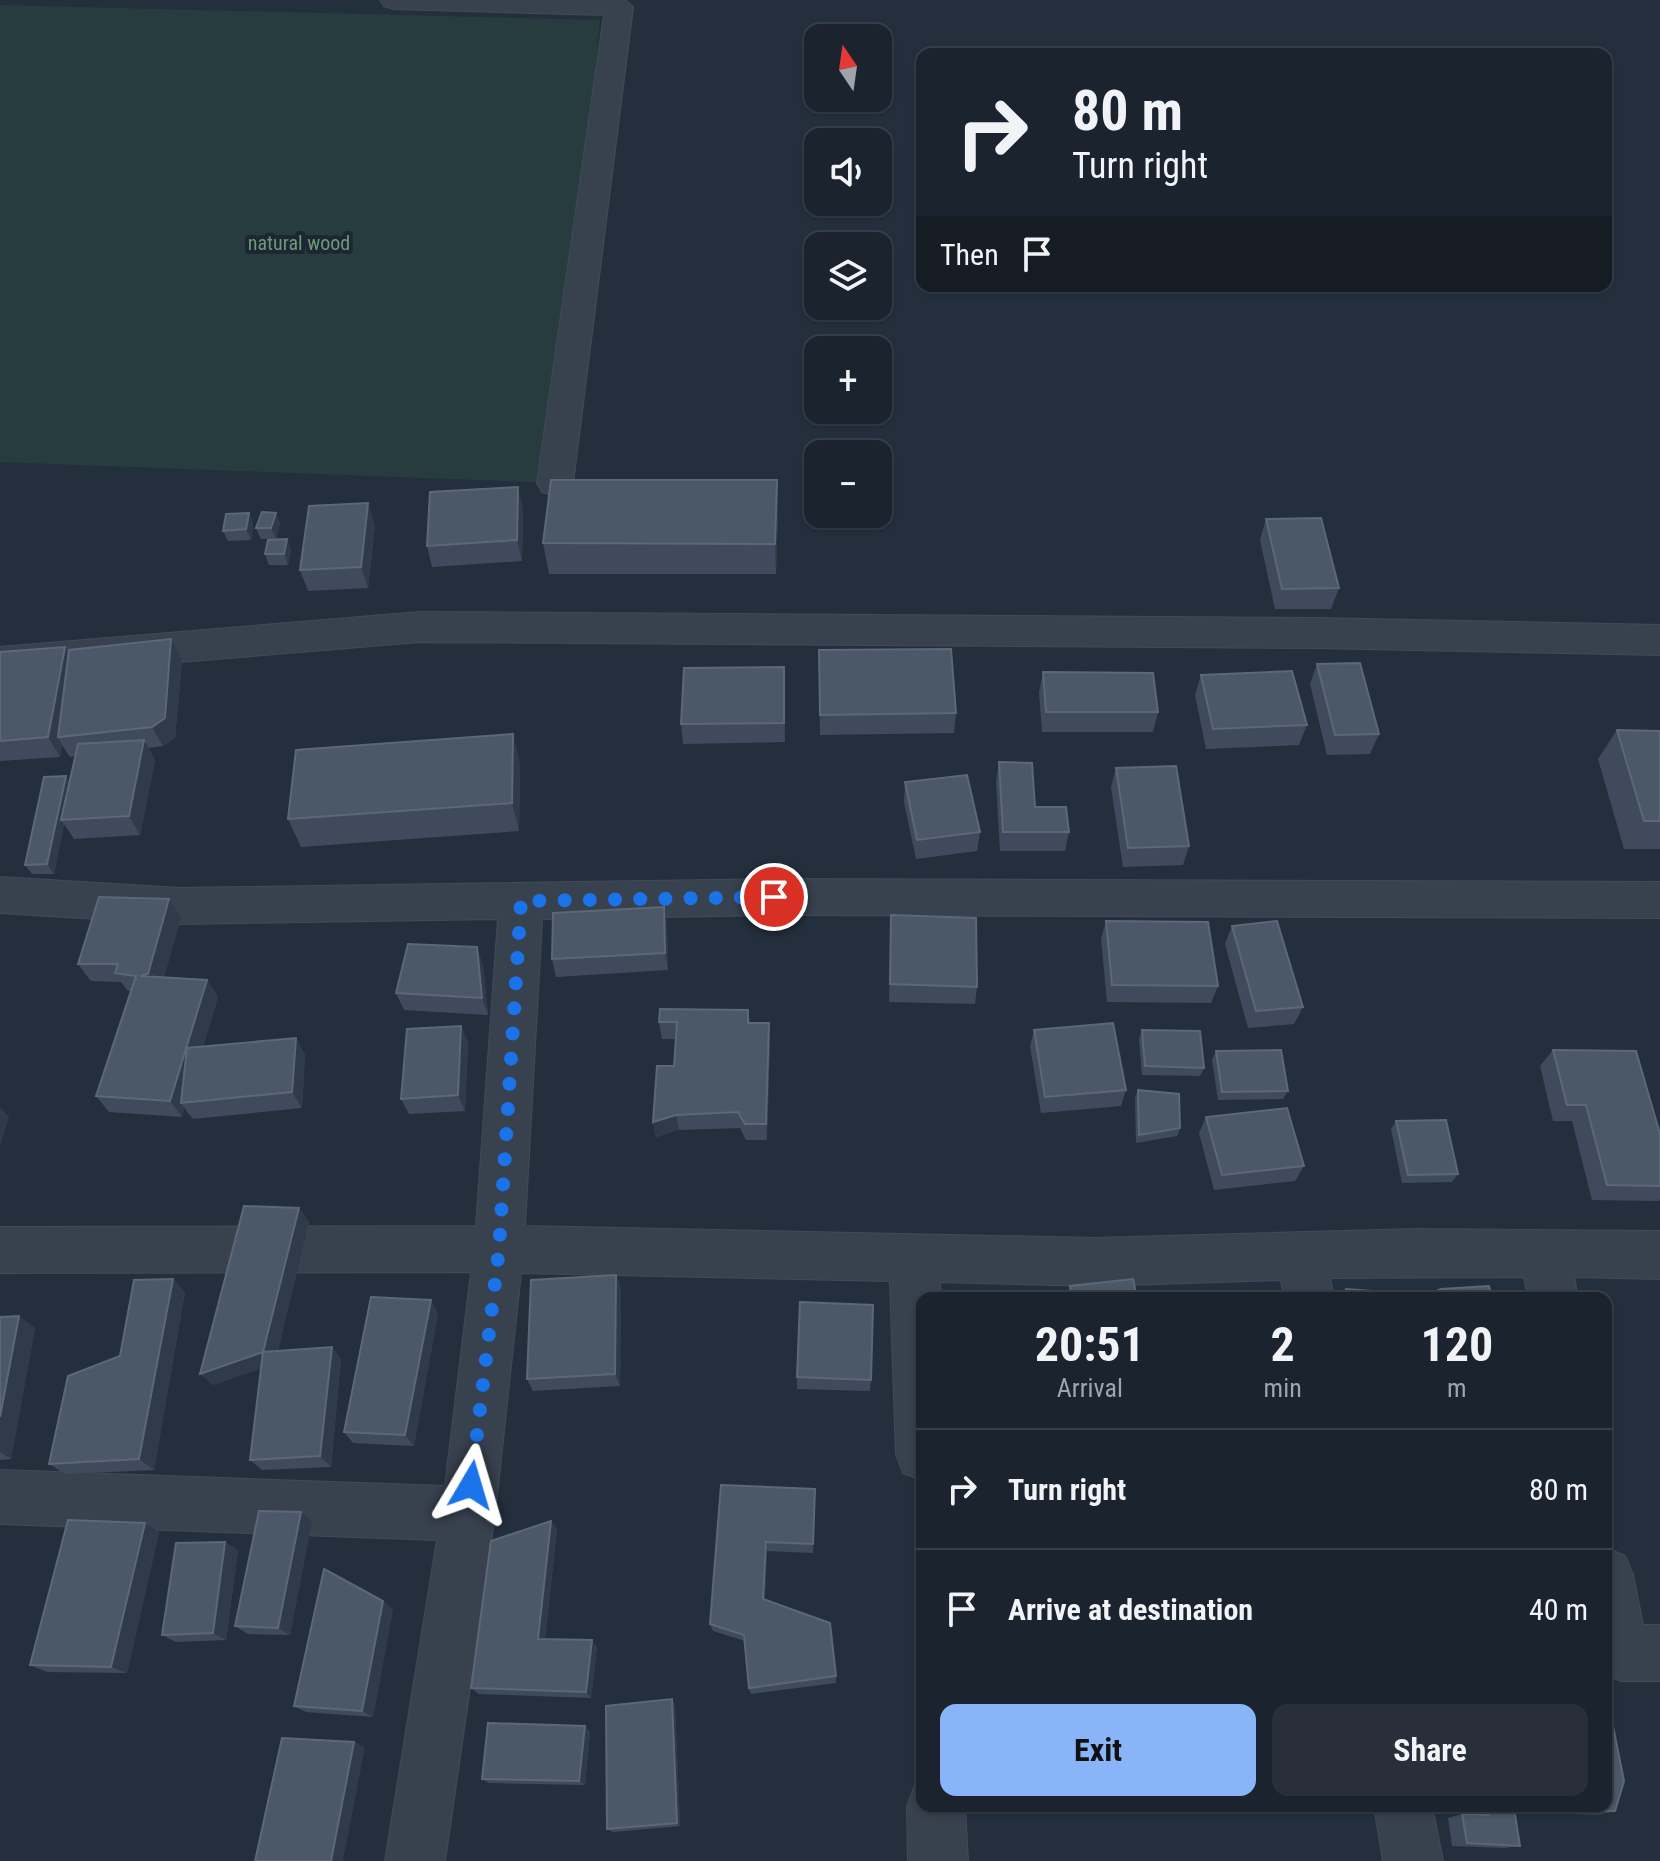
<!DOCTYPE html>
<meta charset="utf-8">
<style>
body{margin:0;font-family:"Roboto Condensed",sans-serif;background:#282f3a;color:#f1f3f6;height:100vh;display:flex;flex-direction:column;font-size:30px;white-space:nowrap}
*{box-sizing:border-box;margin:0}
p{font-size:26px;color:#a0a4aa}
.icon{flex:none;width:44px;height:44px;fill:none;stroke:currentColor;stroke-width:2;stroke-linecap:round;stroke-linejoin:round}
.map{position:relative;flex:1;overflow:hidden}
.sheet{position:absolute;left:916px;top:1292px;width:696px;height:520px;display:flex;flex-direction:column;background:#1b232e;border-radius:16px;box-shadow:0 2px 6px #0004,0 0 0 2px #39404a}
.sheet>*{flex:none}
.banner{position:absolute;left:916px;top:48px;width:696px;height:244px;border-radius:16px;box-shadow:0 2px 6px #0004,0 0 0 2px #39404a;background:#1b232e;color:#f1f3f6;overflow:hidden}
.needle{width:52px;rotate:347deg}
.buttons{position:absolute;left:804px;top:24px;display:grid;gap:16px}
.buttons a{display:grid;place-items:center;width:88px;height:88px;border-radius:16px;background:#1b232e;box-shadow:0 2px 6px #0004,0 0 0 2px #39404a;font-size:40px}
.pin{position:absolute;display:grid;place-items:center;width:68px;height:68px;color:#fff;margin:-34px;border:4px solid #fff;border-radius:50%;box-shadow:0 2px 8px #0007}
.me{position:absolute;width:88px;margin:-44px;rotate:7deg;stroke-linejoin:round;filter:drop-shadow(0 0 6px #0008)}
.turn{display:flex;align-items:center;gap:28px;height:168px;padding:0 24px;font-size:36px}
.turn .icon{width:104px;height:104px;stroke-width:2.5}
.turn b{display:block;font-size:56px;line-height:68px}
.then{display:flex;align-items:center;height:76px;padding:0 24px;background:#0003;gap:16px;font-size:30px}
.eta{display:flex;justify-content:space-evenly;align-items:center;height:136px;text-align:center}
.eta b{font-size:48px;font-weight:700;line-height:56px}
.action{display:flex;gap:16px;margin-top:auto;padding:16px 24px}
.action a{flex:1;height:92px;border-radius:16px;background:#8ab4f8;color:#111;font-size:32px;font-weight:700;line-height:92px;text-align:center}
.action a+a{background:#282f3a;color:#f1f3f6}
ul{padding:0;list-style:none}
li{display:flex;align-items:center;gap:24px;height:120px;padding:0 24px;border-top:2px solid #39404a}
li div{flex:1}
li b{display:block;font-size:30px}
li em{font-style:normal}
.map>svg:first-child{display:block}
.green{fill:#263c3f}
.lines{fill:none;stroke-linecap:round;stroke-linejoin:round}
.minor-casing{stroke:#414a57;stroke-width:2}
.minor{fill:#38414e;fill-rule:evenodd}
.wall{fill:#3f4b5c}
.shaded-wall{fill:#2f3b4b}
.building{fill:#4b5868;stroke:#5c6777;stroke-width:2}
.route{stroke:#1a73e8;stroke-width:14;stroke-dasharray:0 25.2}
.labels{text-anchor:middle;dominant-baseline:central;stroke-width:8;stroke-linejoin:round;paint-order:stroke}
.far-park-label{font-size:20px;fill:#6b9a76;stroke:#1d2633}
</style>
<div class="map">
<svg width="1660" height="1861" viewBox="0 0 1660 1861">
<rect width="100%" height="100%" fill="#242f3e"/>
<!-- green -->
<path class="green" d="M0,5L600,20L555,483L0,462Z"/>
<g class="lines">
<!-- minor casing -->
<g class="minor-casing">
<path id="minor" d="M380,0H625L633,7L573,483L568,492L555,496L542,492L537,483L604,15L394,9L384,6Z
M420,612L1317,618L1660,625V655L1317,648L420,642L0,677V647Z
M0,877L180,888L774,879L1660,882V918L774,915L542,919L525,1226L1095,1238L1417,1229L1660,1231V1279L1574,1277L1578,1298H1528L1524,1277L1330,1278L1334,1298H1284L1281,1280L1095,1286L940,1282L941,1298H922V1480L903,1473L896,1454L890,1281L521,1273L495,1514L445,1861H385L437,1540L0,1524V1470L445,1486L471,1272L0,1273V1227L476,1226L498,919L180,924L0,913Z
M1606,1548L1625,1556L1633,1575L1643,1625H1660V1681H1621L1606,1675Z
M922,1783V1806H965L968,1861H908L907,1806L915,1785Z
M1374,1806H1432L1443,1861H1383Z"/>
</g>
<!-- minor -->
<use href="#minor" class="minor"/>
</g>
<!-- wall -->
<path class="wall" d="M777,480L778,511L776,574H549L543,543Z
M523,508L522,561L432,567L427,546Z
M249,513L253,524L251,540L228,541L223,531Z
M1266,519L1339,588L1331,609H1275L1260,540Z
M280,523L276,539H261L256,528Z
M375,525L368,588L308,591L300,570Z
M287,539L291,550L288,565H269L265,554Z
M819,650L956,713L954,733L820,735Z
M0,652L68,653L182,660L175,738L163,746L148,748L155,760L140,835L74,839L64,824L54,874H32L25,865L70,781L75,756L70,757L62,745L60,757L0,761Z
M1317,664L1379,734L1370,754L1327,755L1310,684Z
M784,667L785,742L683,744L681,724Z
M1043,672L1158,712L1153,732H1042L1039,692Z
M1201,675L1307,725L1299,745L1206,749L1195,695Z
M1617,730L1660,731V849H1624L1598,759Z
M999,762L1035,807L1069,832L1065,851H1000L996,782Z
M520,763L519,831L301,847L288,819Z
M1116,768L1189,846L1183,865L1123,867L1111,787Z
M905,782L980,832L977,851L916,859L904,802Z
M664,907L667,925L668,970L556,977L552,959Z
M891,915L977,987L975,1004L889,1002Z
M181,917L164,977L207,980L218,997L203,1047L296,1038L305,1055L302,1108L193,1119L184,1108L182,1117L109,1112L96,1096L131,991H128L121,982L91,981L78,964Z
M1106,921L1218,986L1211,1003L1107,1002L1101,939Z
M1232,926L1303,1007L1294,1024L1248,1028L1225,944Z
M483,965L488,1015L404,1010L396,993Z
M748,1010L750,1023L770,1040L767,1140H746L740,1128L679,1130L656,1137L653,1122L674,1066L676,1039H662L659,1022Z
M461,1026L468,1042L465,1111L409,1114L401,1099Z
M1034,1030L1126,1090L1121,1106L1041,1113L1030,1046Z
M1142,1030L1204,1068L1200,1076L1142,1075L1139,1039Z
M1553,1050L1660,1134V1199L1659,1201L1592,1200L1572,1121H1553L1540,1066Z
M1216,1051L1288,1091L1283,1099L1218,1100L1212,1060Z
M1138,1090L1180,1128L1177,1136L1136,1143L1135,1098Z
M1206,1117L1304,1166L1295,1181L1214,1190L1199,1133Z
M1396,1121L1458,1174L1452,1182L1402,1183L1391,1129Z
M299,1208L309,1222L278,1350L341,1359L331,1467L262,1470L250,1460L261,1368L213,1385Z
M616,1275L621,1288L620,1386L533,1391L527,1379Z
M173,1279L185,1292L154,1470L65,1474L49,1464L120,1356Z
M1070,1286L1137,1298H1065Z
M1346,1289L1426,1295L1492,1298H1339Z
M438,1313L414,1446L353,1443L344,1432Z
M0,1317L35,1328L11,1459L0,1460Z
M797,1377L871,1380L870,1391L797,1389Z
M721,1485L815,1499L813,1553L767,1551L765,1599L836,1676V1683L751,1694L749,1688L745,1641L713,1631L710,1624Z
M301,1512L312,1521L290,1635L248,1634L235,1626Z
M551,1521L557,1530L545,1639L597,1647L591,1698L479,1694L471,1688Z
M145,1523L159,1532L127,1673L47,1672L30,1665Z
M238,1550L226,1640L176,1642L162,1635Z
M393,1609L373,1717L306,1712L294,1706Z
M672,1699L675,1705L680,1826L613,1832L607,1829Z
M585,1726L590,1732L585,1785L489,1783L482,1779Z
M1472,1806H1606L1615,1811L1598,1815L1515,1812L1520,1846L1504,1848L1452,1846L1448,1818L1462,1814L1473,1815Z"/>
<!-- shaded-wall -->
<path class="shaded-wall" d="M777,480L778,511L776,574L775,544Z
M518,487L523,508L522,561L517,540Z
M368,503L375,525L368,588L361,567Z
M249,513L253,524L251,540L246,529Z
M276,513L280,523L276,539L271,528Z
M287,539L291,550L288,565L284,554Z
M171,639L182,660L175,738L163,746L152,727Z
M65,647L76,667L58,737L62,745L60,757L48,737Z
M513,734L520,763L519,831L512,803Z
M144,740L155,760L140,835L129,816Z
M66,776L72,786L61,820L64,824L54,874L47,864Z
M169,899L181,917L160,991L140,976Z
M664,907L667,925L668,970L665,953Z
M477,947L483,965L488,1015L482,998Z
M207,980L218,997L186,1103H181L184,1108L182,1117L170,1101Z
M769,1023L770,1040L767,1140L766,1124Z
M461,1026L468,1042L465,1111L458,1095Z
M296,1038L305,1055L302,1108L292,1092Z
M0,1107L9,1117L0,1146Z
M676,1115L679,1130L656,1137L653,1122Z
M299,1208L309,1222L275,1364L213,1385L200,1374Z
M616,1275L621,1288L620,1386L615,1374Z
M173,1279L185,1292L154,1470L139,1459Z
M431,1300L438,1313L414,1446L405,1435Z
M19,1316L35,1328L11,1459L0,1452V1417Z
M332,1347L341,1359L331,1467L320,1456Z
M301,1512L312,1521L290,1635L278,1628Z
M551,1521L557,1530L544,1646L538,1639Z
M145,1523L159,1532L127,1673L111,1667Z
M225,1542L238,1550L226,1640L213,1633Z
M766,1542L767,1551L764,1606L763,1599Z
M383,1601L393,1609L373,1717L362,1711Z
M592,1640L597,1647L591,1698L586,1692Z
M672,1699L675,1705L680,1826L677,1823Z
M585,1726L590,1732L585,1785L579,1781Z
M354,1742L365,1747L343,1861H331Z"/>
<!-- building -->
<path class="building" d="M551,480H777L775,544L543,543Z
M518,487L517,540L427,546L430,492Z
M368,503L361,567L300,570L309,506Z
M262,512L276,513L271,528H256Z
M249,513L246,529L223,531L226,514Z
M1321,518L1339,588L1282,589L1266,519Z
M287,539L284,554H265L268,540Z
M171,639L165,718L152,727L58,737L69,650Z
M65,647L48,737L0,741V652Z
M951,649L956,713L820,715L819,650Z
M1360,663L1379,734L1335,735L1317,664Z
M784,667V723L681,724L684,668Z
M1292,671L1307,725L1213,729L1201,675Z
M1043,672L1153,673L1158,712H1046Z
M1617,730L1660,731V821H1644Z
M513,734L512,803L288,819L296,750Z
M144,740L129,816L61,820L78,744Z
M999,762L1032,763L1035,807H1066L1069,832H1003Z
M1176,766L1189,846L1128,848L1116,768Z
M967,775L980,832L917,840L905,782Z
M66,776L47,864L25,865L44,777Z
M99,897L169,899L148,974L140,976L207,980L170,1101L96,1096L136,976L115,973L118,964H78Z
M664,907L665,953L552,959L553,913Z
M891,915L976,918L977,987L890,984Z
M1106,921L1208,922L1218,986L1112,985Z
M1277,921L1303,1007L1256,1011L1232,926Z
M408,944L477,947L482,998L396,993Z
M660,1009L748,1010V1023H769L766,1124H745L738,1112L676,1115L653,1122L657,1066H674L677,1022H659Z
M1113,1023L1126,1090L1045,1097L1034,1030Z
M461,1026L458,1095L401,1099L407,1029Z
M1142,1030L1200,1031L1204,1068L1145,1066Z
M296,1038L292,1092L181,1103L187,1048Z
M1281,1050L1288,1091L1222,1092L1216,1051Z
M1553,1050L1636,1051L1660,1134V1186L1607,1185L1586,1105H1567Z
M1138,1090L1179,1094L1180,1128L1139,1135Z
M1287,1108L1304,1166L1222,1175L1206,1117Z
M1446,1120L1458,1174L1408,1175L1396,1121Z
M244,1206L299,1208L263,1352L200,1374Z
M616,1275L615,1374L527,1379L531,1280Z
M173,1279L139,1459L49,1464L68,1376L120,1356L134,1280Z
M1133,1279L1137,1298H1072L1070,1286Z
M1489,1286L1492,1298H1346V1289L1426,1295L1441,1289Z
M371,1297L431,1300L405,1435L344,1432Z
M800,1302L873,1305L871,1380L797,1377Z
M19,1316L0,1417V1317Z
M332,1347L320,1456L250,1460L263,1352Z
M721,1485L815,1489L813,1544L766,1542L763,1599L830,1623L836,1676L749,1688L744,1635L710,1624Z
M259,1511L301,1512L278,1628L235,1626Z
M68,1520L145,1523L111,1667L30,1665Z
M551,1521L538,1639L592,1640L586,1692L471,1688L491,1541Z
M225,1542L213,1633L162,1635L176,1543Z
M324,1569L383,1601L362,1711L294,1706Z
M1606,1691L1624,1781L1615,1811L1514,1808L1520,1846L1467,1843L1462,1814L1489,1815L1487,1806H1606Z
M672,1699L677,1823L607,1829L606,1706Z
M488,1723L585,1726L579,1781L482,1779Z
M282,1738L354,1742L331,1861H255Z"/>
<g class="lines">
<!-- route -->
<path class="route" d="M471,1485L499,1249L521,901L774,897"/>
</g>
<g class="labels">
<!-- far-park labels -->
<g class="far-park-label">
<text x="299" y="243">natural wood</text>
</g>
</g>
</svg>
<div class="buttons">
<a><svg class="needle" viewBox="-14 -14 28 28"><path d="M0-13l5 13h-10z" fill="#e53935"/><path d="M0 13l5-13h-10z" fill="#a0a4aa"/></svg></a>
<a><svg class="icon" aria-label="sound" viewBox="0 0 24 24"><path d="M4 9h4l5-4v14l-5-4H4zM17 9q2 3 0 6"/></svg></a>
<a><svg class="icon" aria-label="layers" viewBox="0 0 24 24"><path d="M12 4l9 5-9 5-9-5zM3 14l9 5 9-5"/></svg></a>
<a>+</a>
<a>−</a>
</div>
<div class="pin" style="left:774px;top:897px;background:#d93025"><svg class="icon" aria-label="arrive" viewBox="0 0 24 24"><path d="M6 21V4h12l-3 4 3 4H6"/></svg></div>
<svg class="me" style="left:471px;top:1485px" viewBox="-20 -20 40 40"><path d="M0-17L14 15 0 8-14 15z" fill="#1a73e8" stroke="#fff" stroke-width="4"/></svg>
<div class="banner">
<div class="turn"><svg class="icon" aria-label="right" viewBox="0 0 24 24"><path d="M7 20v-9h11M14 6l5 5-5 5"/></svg><div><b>80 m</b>Turn right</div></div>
<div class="then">Then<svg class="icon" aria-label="arrive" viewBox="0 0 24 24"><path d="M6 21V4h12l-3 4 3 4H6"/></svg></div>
</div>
<section class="sheet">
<div class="eta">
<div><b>20:51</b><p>Arrival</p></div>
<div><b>2</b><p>min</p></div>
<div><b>120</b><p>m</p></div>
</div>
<ul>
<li><svg class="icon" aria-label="right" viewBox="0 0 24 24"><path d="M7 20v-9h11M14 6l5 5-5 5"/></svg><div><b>Turn right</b></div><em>80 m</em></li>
<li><svg class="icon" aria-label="arrive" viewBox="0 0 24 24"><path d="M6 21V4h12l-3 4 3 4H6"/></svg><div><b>Arrive at destination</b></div><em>40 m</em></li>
</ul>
<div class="action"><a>Exit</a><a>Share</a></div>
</section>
</div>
